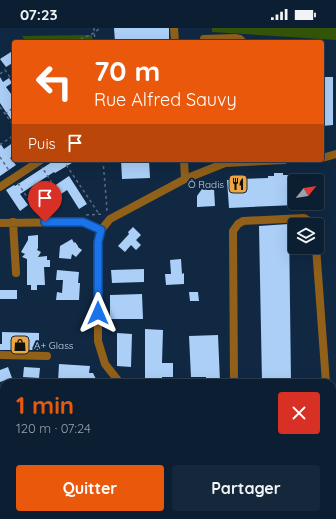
<!DOCTYPE html>
<html lang="fr">
<meta charset="utf-8">
<style>
body{margin:0;font-family:Quicksand,sans-serif;background:#15273a;color:#f1f3f6;height:100vh;display:flex;flex-direction:column;font-size:15px;white-space:nowrap}
*{box-sizing:border-box;margin:0}
p{font-size:13px;color:#9aa2ac}
.icon{flex:none;width:22px;height:22px;fill:none;stroke:currentColor;stroke-width:2;stroke-linecap:round;stroke-linejoin:round}
.map{position:relative;flex:1;overflow:hidden}
.details{position:absolute;left:0px;top:351px;width:336px;height:140px;display:flex;flex-direction:column;background:#0c1e32;border-radius:12px 12px 0 0;box-shadow:0 4px 16px #0002,0 0 0 1px #2c3c4d}
.details>*{flex:none}
.guide{position:absolute;left:12px;top:12px;width:312px;height:122px;border-radius:4px;box-shadow:0 4px 16px #0002,0 0 0 1px #2c3c4d;background:#ea580c;color:#fff;overflow:hidden}
.needle{width:26px;rotate:60deg}
.tools{position:absolute;left:288px;top:146px;display:grid;gap:8px}
.tools a{display:grid;place-items:center;width:36px;height:36px;border-radius:4px;background:#0c1e32;box-shadow:0 4px 16px #0002,0 0 0 1px #2c3c4d;font-size:20px}
.pin{position:absolute;display:grid;place-items:center;width:34px;height:34px;color:#fff;margin:-41px -17px;border-radius:50% 50% 50% 0;rotate:-45deg;box-shadow:0 0 4px #0007}
.pin .icon{rotate:45deg}
.me{position:absolute;width:44px;margin:-22px;rotate:0deg;stroke-linejoin:round;filter:drop-shadow(0 0 3px #0008)}
.turn{display:flex;align-items:center;gap:14px;height:84px;padding:0 16px;font-size:18px}
.turn .icon{width:52px;height:52px;stroke-width:2.5}
.turn b{display:block;font-size:28px;line-height:34px}
.then{display:flex;align-items:center;height:38px;padding:0 16px;background:#0003;gap:8px;font-size:15px}
.round{display:grid;place-items:center;flex:none;width:42px;height:42px;border-radius:4px;background:#15273a}
.summary{display:flex;align-items:center;justify-content:space-between;height:68px;padding:0 16px}
h1{font-size:24px;font-weight:700;line-height:30px;color:#ea580c}
.action{display:flex;gap:8px;margin-top:auto;padding:8px 16px}
.action a{flex:1;height:46px;border-radius:4px;background:#ea580c;color:#fff;font-size:16px;font-weight:700;line-height:46px;text-align:center}
.action a+a{background:#15273a;color:#f1f3f6}
.status{display:flex;justify-content:space-between;align-items:center;height:28px;padding:0 20px;background:#0c1e32;direction:ltr}
.status svg{height:11px;fill:currentColor}
.map>svg:first-child{display:block}
.green{fill:#345409}
.building{fill:#accff7}
.lines{fill:none;stroke-linecap:round;stroke-linejoin:round}
.path{stroke:#576c82;stroke-width:1.5;stroke-dasharray:3 3;stroke-linecap:butt}
.minor{stroke:#916019;stroke-width:8}
.route-casing{stroke:#114b97;stroke-width:10}
.route{stroke:#1a73e8;stroke-width:7}
.labels{text-anchor:middle;dominant-baseline:central;stroke-width:4;stroke-linejoin:round;paint-order:stroke}
.poi-label{font-size:10px;fill:#c6d4e5;stroke:#102842;text-anchor:end}
</style>
<div class="status"><b>07:23</b><svg viewBox="0 0 49 12"><path d="M0 12V9h3v3zM5 12V6h3v6zM10 12V3h3v9zM15 12V0h3v12zM26 1h20v11H26zM47 4h2v5h-2z"/></svg></div>
<div class="map">
<svg width="336" height="491" viewBox="0 0 336 491">
<rect width="100%" height="100%" fill="#102842"/>
<!-- green -->
<path class="green" d="M212,0H336V12L212,4Z
M92,7L93,14H26L22,8Z"/>
<!-- building -->
<path class="building" d="M114,0H169V14H115Z
M14,22V34L6,39L0,31Z
M0,49L3,54L9,50L12,55L6,59L14,70V96L0,75Z
M322,49H333V97L322,98Z
M14,114V127L10,130L16,137L0,148V115L4,121Z
M55,132H77L55,145L54,144L20,166L28,177L20,183L6,162L14,157L15,158Z
M121,132H149L150,150L122,151Z
M274,145H283V147H289V149H295V177L229,180L227,152H232V149H240V151L268,150V148H274Z
M69,148L87,176L79,181L67,162L37,182L32,173Z
M202,161H214L215,178L197,179V168Z
M289,196L291,355H262L259,198Z
M133,199L141,207L136,212L141,217L136,222L131,217L125,224L118,218L129,206L128,204Z
M38,207V220L37,222L41,224L38,229L47,228V232H50V239H44L45,257H37V262H31V257H27V231L22,229L25,226L21,224L28,212V208Z
M72,211L74,215L75,214L78,218V219L82,222L76,229L72,226L71,231L59,230L60,218Z
M181,231L182,246L184,245V256L166,257L165,246H171L170,232Z
M144,241V254L112,255L111,242Z
M57,242L79,244L78,255H80L79,272H56L57,264L62,265L63,252H56Z
M0,262H17V271H0Z
M189,264H198L199,273H190Z
M142,266L143,291H110V267Z
M145,301L163,302L162,335H173V349H162V352L145,351Z
M2,304L39,305V322H0V316H2Z
M117,305L132,306L131,339L117,338Z
M218,307L220,354H206V349H191L189,308Z
M59,336L90,338L89,345H93L98,355L58,354Z
M8,339L12,350L0,354V342Z
M24,339L40,340L39,350L23,349Z"/>
<g class="lines">
<!-- path -->
<path class="path" d="M94,0L95,14
M75,14L94,5L100,0
M0,46L5,42L14,55
M0,79L14,98
M5,86L14,79
M0,117L14,107
M0,129L10,144
M63,132L99,186
M103,132L107,181L106,184
M18,155L28,171L52,155L42,139
M86,187L104,186"/>
<!-- minor -->
<path class="minor" d="M174,0L175,14
M204,11L235,10L240,11L243,14
M322,130L336,126
M184,132L185,151
M0,159L41,132
M13,194L16,245
M0,195L83,194L101,202L98,214V313L105,336L120,355
M101,202L110,191L185,151L225,135L284,132
M316,219L326,355
M0,327L47,328
M234,355L233,203L238,196L243,193L304,190L312,195L313,197
M332,387L336,397
M0,392H4
M332,456L336,454
M297,491L298,487"/>
</g>
<g class="lines">
<!-- route casing -->
<g class="route-casing">
<path id="route" d="M45,194H83L101,202L98,214V285"/>
</g>
<!-- route -->
<use href="#route" class="route"/>
</g>
<!-- icons -->
<defs>
<g id="restaurant-square" transform="scale(1)"><rect x="-9" y="-9" width="18" height="18" rx="4" fill="#f0a63f" stroke="#102842"/><path d="M-5-6h1v4h1v-4h1v4h1v-4h1v5L-1.5 .5V6h-2V.5L-5-1ZM5-6V6H3V1.5H1.5Q1.5-4 5-6Z" fill="#111"/></g>
<g id="shop-square" transform="scale(1)"><rect x="-9" y="-9" width="18" height="18" rx="4" fill="#f0a63f" stroke="#102842"/><path d="M-5-2.5h2.3a2.7 3.5 0 0 1 5.4 0H5L5.5 6h-11ZM-1.5-2.5h3a1.5 2.3 0 0 0-3 0Z" fill="#111"/></g>
</defs>
<g fill-rule="evenodd">
<use href="#restaurant-square" x="238" y="156"/>
<use href="#shop-square" x="20" y="317"/>
</g>
<g class="labels">
<!-- poi labels -->
<g class="poi-label">
<text x="224" y="156">Ô Radis</text>
<text x="34" y="317" text-anchor="start">A+ Glass</text>
</g>
</g>
</svg>
<div class="tools">
<a><svg class="needle" viewBox="-14 -14 28 28"><path d="M0-13l5 13h-10z" fill="#e53935"/><path d="M0 13l5-13h-10z" fill="#9aa2ac"/></svg></a>
<a><svg class="icon" aria-label="layers" viewBox="0 0 24 24"><path d="M12 4l9 5-9 5-9-5zM3 14l9 5 9-5"/></svg></a>
</div>
<div class="pin" style="left:45px;top:194px;background:#d93025"><svg class="icon" aria-label="arrive" viewBox="0 0 24 24"><path d="M6 21V4h12l-3 4 3 4H6"/></svg></div>
<svg class="me" style="left:98px;top:285px" viewBox="-20 -20 40 40"><path d="M0-17L14 15 0 8-14 15z" fill="#1a73e8" stroke="#fff" stroke-width="4"/></svg>
<div class="guide">
<div class="turn"><svg class="icon" aria-label="left" viewBox="0 0 24 24"><path d="M17 20v-9H6M10 6l-5 5 5 5"/></svg><div><b>70 m</b>Rue Alfred Sauvy</div></div>
<div class="then">Puis<svg class="icon" aria-label="arrive" viewBox="0 0 24 24"><path d="M6 21V4h12l-3 4 3 4H6"/></svg></div>
</div>
<section class="details">
<div class="summary"><div><h1>1 min</h1><p>120 m · 07:24</p></div><a class="round" style="background:#d93025;color:#fff"><svg class="icon" aria-label="close" viewBox="0 0 24 24"><path d="M6 6l12 12M18 6L6 18"/></svg></a></div>
<div class="action"><a>Quitter</a><a>Partager</a></div>
</section>
</div>
